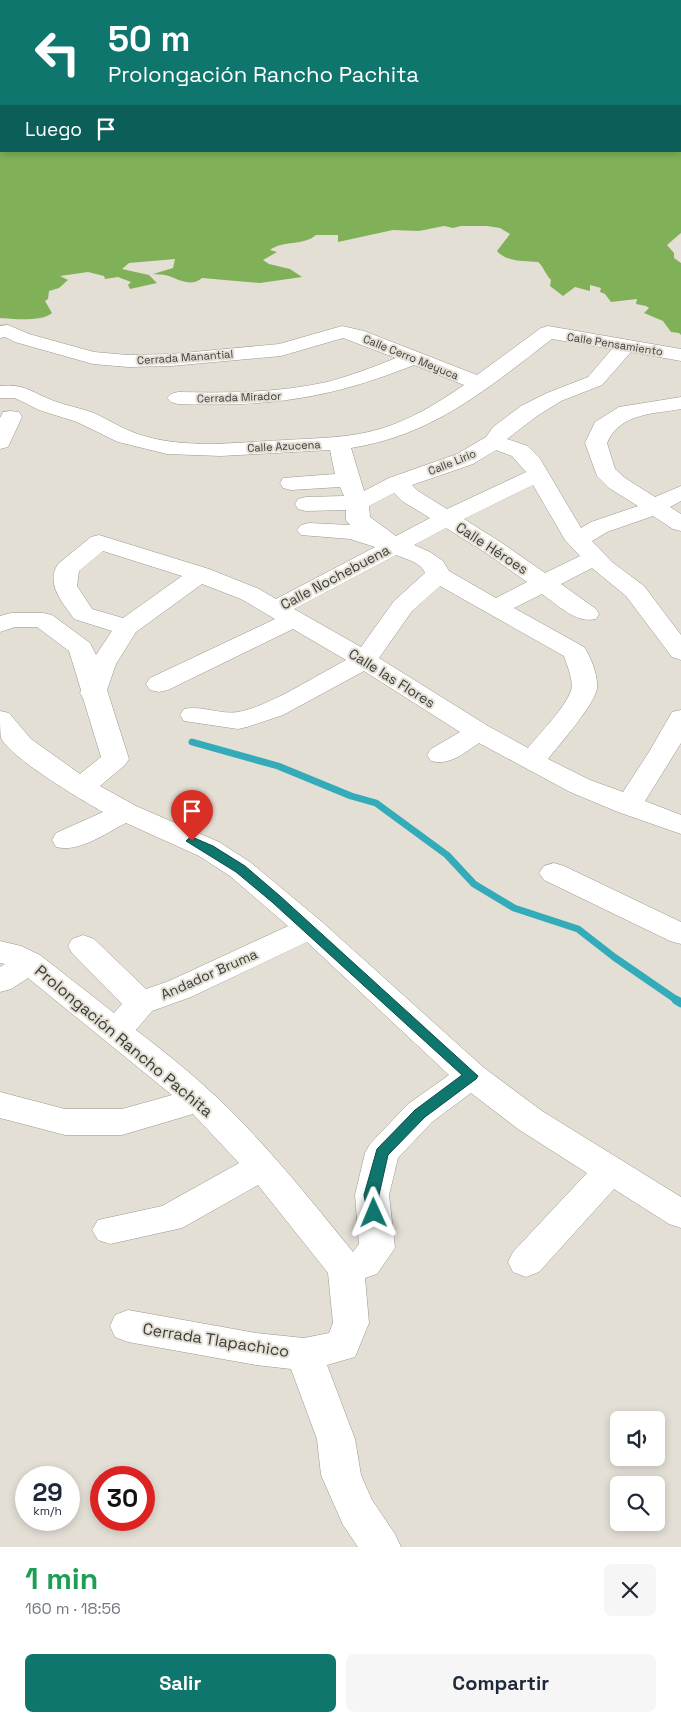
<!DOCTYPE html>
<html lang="es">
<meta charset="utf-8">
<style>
body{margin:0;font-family:"Space Grotesk",sans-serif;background:#f6f6f7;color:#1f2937;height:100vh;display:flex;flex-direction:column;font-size:19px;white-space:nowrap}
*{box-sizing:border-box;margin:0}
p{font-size:16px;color:#747a83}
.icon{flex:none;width:28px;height:28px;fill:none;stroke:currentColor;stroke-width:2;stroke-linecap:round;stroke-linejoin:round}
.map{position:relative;height:1547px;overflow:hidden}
.drawer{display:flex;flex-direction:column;background:#fff;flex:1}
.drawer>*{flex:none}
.banner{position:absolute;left:0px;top:0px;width:681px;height:152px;box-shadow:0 2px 8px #0003;background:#0f766e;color:#fff;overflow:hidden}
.fabs{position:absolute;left:610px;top:1411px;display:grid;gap:10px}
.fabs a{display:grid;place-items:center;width:55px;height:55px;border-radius:8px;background:#fff;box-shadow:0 2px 8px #0003;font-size:25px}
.speed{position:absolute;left:15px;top:1466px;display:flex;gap:10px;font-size:25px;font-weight:700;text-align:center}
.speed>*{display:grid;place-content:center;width:65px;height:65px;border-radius:50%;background:#fff;box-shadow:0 2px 8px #0003;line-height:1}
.speed small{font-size:12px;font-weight:400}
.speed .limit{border:8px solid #d22;background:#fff;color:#111}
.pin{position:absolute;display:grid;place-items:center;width:42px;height:42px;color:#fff;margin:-51px -21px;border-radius:50% 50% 50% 0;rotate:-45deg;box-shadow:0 0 5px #0007}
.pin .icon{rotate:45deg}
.me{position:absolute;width:55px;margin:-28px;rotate:359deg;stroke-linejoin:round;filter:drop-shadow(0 0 4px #0008)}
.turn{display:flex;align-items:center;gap:18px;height:105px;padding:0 25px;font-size:22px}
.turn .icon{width:65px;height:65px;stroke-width:2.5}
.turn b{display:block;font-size:35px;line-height:42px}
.then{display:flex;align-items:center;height:48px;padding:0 25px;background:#0003;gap:10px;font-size:19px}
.round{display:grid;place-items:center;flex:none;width:52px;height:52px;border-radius:8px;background:#f6f6f7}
.head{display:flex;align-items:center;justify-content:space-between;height:85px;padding:0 25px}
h1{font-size:30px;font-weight:800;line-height:38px;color:#1e9e55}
.cta{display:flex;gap:10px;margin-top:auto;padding:10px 25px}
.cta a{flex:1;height:58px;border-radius:8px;background:#0f766e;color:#fff;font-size:20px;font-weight:800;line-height:58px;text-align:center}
.cta a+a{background:#f6f6f7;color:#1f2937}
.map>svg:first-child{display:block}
.forest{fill:#80b158;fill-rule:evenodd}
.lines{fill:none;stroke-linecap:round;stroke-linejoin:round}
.stream-far1{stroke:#33abb9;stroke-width:7}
.stream{stroke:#33abb9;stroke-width:9}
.minor-casing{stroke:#9b978d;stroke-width:1}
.minor{fill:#fff;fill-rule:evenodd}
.route{fill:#0f766e;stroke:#0a4d48}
.labels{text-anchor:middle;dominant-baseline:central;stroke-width:4;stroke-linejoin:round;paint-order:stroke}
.far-street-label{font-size:11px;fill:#3e3c38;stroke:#e4dfd5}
.street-label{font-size:14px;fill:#3e3c38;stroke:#e4dfd5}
.near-street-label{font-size:16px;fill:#3e3c38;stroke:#e4dfd5}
</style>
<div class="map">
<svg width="681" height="1547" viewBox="0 0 681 1547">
<rect width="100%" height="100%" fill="#e4dfd5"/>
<!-- forest -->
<path class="forest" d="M0,0H681V233L667,245L674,253V258L681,263V335L679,333L671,332L663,321L644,313L649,308L646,306L636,304L637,299L611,302L605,294L600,292L601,288L590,285V291L575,287L563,296L550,286L551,280C545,274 544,267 538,262C525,261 506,262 497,251L510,234L500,228L487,226H461L453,228L444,226L419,231L393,230L338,242V235H316C304,246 283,240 270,250L277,252L263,260L269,264L290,269L302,277L260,283L202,278C192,287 179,280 169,276C164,274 158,275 153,274L173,268L175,259L129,263L122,269L149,275L157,283L130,289L128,285L131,282L118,277L105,279L104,276L88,272L60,276L68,280L59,288L49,291L48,299L45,301L52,313C42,322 13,319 0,318ZM1,1H680V151H1Z"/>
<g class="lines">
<!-- stream-far1 -->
<path class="stream-far1" d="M192,742L278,766L351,796L376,803L447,855L474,884L514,908L578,929L614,957L678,1001"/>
<!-- stream -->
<path class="stream" d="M676,1000L681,1003"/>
<!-- minor casing -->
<g class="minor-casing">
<path id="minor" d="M8,325L29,334L94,352L128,355L171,354L279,344L342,326L364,331L477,375L541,328L548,326L681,349V361L631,352L602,385L561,401L537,416L507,439L528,446L539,457L581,528L591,522L638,506L609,488L597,476L585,443L595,422L619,407L681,397V409C653,414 620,413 607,443L615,469L625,478L655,497L681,486V501L670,507L681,514V531L673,529L653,516L607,532L592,541L612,562L644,586L681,635V660L672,657L626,596L592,568L561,584L596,609L599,614L596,619C576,624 558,605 542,594L514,608L584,647C591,657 598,675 597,688C596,703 559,745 548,759L590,780L623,792L649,752L672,712L681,710V743L645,801L681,815V834L618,812L570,792L479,743C464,753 450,766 431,761L427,755L431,749L460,732L364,671L283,715L247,727L238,729L184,721L180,715L184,709C202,705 220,715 238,712C268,707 317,675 346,660L293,629L168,690L159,692L150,690L146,684L150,678L275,619L241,599L202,584L136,632L116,664L107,690L129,759L125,765L100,786L136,806L219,842L250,862L321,921L483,1067L542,1111L681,1197V1228L669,1224L614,1189L539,1272L526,1277L513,1272L508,1262L513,1252L587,1173L518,1129L471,1093L432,1122L398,1158L389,1195L395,1248L377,1274L365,1278L369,1323L355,1357L327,1365L355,1439L361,1475L372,1500L395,1534L401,1547H358L343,1525L321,1475L317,1439L291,1369L256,1365L128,1342L115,1337L110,1326L115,1315L128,1310L256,1333L304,1338L329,1333L333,1323L328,1273L258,1185L182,1228L110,1244L98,1240L92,1230L98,1220L162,1206L239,1163L193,1114L122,1135H65L0,1118V1092L65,1109H122L172,1095L28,978L11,989L0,992V967L5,964L0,963V941L21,946L40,955L114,1013L122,1004L72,953L68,946L72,939L83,935L94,939L146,989L169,981L288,926L230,876L199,856L126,823C106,833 79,853 56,847L52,840L56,833L103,812C80,799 12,759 1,738C0,731 0,718 0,711L9,713L31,739L80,774L101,757L83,698L80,693L81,690L69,651L37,627H15L0,632V616L11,613H43L52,615L90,643L96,655L112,631L74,619C63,603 45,584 58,564L91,537L99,535L209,569L259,589L276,599L375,547L350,539L301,535L297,530L301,525L309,523L350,525L346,520V510L306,511L298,509L295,504L298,499L306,497L344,496L340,487L291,490L283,488L280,483L283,478L335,474L330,450L221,456L167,454L118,442L77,422L39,410L15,398H0V386C24,383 33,393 54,401C67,406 81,408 94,413C109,420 123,429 138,434C184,450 238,442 286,440C317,438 350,438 380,429C410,420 438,403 464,385L414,365C329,399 269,407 178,404L171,402L167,398L171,394L178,392C228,393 278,393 327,382C350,376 373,367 396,358L343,338L281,356L171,366L128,367L93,364L15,342L5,337L0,338V326ZM552,339L612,349L588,377L547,393L521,406L493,427L486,437L457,454L389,478L364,491L351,448C434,435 488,388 552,339ZM496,450L512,456L526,472L447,509L418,491L412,485L473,464ZM533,485L565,540L580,556L545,573L502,543L464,519ZM394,493L402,501L430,518L396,536L370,517L369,506ZM446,528L486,553L527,582L496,598L449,571L443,561L430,552L414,545ZM103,551L182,576L123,618L92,609L77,586L79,571ZM396,555C406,559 422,563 425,573L394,601L361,647L294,609ZM440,586L564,656C567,666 574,680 571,691C564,709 540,733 528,748L488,726L379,658L412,611ZM307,942L449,1075L408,1104L370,1144L365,1153L355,1195L359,1244L353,1252C314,1204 275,1155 231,1111C202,1082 169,1055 136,1030L152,1011L191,997Z
M11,411L19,412L22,417L8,447L0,449V418L3,412Z
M554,863L564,866L681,922V944L670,941L544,880L539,873L544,866Z"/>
</g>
<!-- minor -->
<use href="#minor" class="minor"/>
</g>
<!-- route -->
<path class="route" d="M192,837L213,846L245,866L280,896L478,1076L476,1079L425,1117L388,1155L379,1195L381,1213L379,1217L374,1218L368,1217L364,1195L377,1149L415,1110L462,1075L272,902L236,872L186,841L188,839Z"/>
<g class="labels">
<!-- far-street labels -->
<g class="far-street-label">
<text transform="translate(615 344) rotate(9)">Calle Pensamiento</text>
<text transform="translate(185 357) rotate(-4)">Cerrada Manantial</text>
<text transform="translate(411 357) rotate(22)">Calle Cerro Meyuca</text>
<text transform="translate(239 397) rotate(-2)">Cerrada Mirador</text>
<text transform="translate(284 446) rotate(-3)">Calle Azucena</text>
<text transform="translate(452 462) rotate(-22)">Calle Lirio</text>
</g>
<!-- street labels -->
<g class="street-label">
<text transform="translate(492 548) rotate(33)">Calle Héroes</text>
<text transform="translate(335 577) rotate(-28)">Calle Nochebuena</text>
<text transform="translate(392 678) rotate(32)">Calle las Flores</text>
<text transform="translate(209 974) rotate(-24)">Andador Bruma</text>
</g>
<!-- near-street labels -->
<g class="near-street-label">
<text transform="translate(124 1041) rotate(40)">Prolongación Rancho Pachita</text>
<text transform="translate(216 1340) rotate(9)">Cerrada Tlapachico</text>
</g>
</g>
</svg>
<div class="fabs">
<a><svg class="icon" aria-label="sound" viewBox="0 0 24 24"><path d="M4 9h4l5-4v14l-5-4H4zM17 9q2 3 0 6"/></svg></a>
<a><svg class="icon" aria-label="search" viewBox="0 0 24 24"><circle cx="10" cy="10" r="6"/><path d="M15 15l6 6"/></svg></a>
</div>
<div class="speed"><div>29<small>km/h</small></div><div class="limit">30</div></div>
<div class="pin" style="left:192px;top:841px;background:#d93025"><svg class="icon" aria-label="arrive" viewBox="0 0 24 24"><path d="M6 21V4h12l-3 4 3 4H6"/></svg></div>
<svg class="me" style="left:374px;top:1213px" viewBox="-20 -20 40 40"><path d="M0-17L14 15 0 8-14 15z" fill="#0f766e" stroke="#fff" stroke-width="4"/></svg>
<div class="banner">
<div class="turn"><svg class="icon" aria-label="left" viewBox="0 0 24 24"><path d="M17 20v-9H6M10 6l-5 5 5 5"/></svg><div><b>50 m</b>Prolongación Rancho Pachita</div></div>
<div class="then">Luego<svg class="icon" aria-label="arrive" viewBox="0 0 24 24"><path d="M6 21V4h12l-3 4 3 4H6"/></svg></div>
</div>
</div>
<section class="drawer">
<div class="head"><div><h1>1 min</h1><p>160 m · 18:56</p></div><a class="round"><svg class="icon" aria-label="close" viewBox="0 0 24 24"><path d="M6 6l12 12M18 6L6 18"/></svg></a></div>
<div class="cta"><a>Salir</a><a>Compartir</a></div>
</section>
